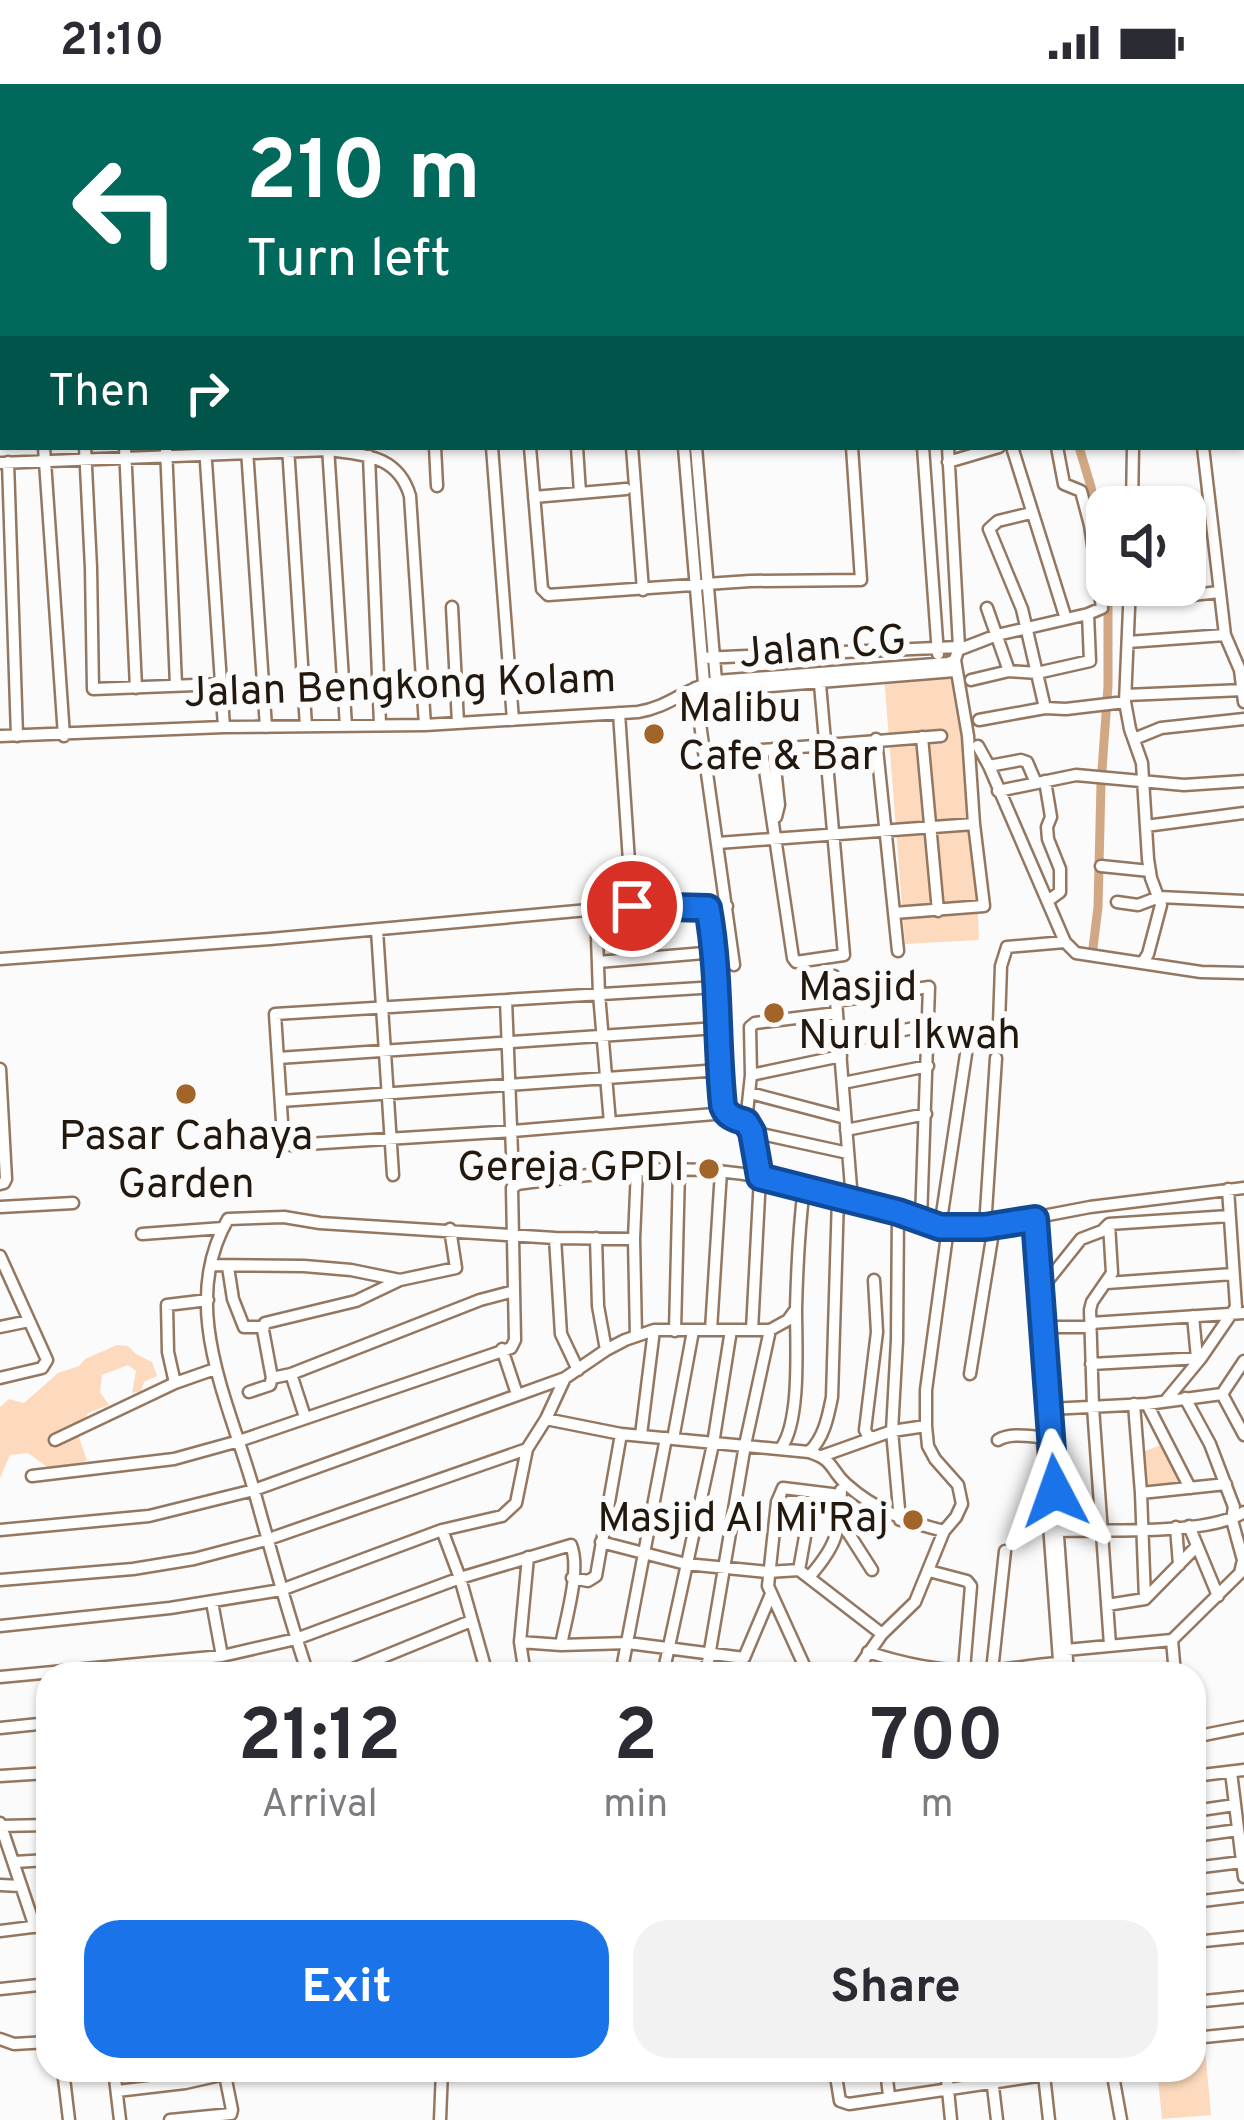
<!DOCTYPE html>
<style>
body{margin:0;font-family:Overpass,sans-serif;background:#f2f2f3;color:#2b2b33;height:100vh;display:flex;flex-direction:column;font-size:45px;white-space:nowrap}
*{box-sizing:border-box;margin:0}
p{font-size:39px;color:#7c7c81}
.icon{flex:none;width:66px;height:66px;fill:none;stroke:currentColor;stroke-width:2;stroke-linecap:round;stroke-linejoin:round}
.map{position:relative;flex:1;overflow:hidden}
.sheet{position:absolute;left:36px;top:1578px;width:1170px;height:420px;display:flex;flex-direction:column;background:#fff;border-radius:36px;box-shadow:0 3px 9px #0004}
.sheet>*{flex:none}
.banner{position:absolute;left:0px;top:0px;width:1245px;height:366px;box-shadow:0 3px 9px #0004;background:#00695c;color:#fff;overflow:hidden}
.tools{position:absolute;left:1086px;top:402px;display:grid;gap:24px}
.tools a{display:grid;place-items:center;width:120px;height:120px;border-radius:24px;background:#fff;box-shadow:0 3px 9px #0004;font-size:60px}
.pin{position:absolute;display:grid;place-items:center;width:102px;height:102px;color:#fff;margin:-51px;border:6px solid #fff;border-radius:50%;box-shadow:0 3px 12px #0007}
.me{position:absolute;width:132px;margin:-66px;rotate:356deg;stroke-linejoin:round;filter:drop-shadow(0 0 9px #0008)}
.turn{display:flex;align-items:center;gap:42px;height:252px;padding:0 48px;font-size:54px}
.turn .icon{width:156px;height:156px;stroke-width:2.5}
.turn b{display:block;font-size:84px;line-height:102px}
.then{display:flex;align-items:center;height:114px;padding:0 48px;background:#0003;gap:24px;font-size:45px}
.eta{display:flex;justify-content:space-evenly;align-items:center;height:204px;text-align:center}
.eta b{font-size:72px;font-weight:700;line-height:84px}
.button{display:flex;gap:24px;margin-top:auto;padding:24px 48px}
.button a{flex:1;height:138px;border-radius:36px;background:#1a73e8;color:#fff;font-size:48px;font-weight:700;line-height:138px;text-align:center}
.button a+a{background:#f2f2f3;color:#2b2b33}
.status{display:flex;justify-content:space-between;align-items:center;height:84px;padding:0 60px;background:#fff;direction:ltr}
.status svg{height:33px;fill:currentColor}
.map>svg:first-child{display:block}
.green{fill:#fddabd}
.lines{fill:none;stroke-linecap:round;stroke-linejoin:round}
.canal{stroke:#d2a884;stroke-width:9}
.minor-casing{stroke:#947760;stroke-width:15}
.minor{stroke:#fff;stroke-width:10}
.route-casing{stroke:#114b97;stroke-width:30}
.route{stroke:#1a73e8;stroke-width:21}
.poi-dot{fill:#a16429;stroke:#fbfbfb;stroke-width:4.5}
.labels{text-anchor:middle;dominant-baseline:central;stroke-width:12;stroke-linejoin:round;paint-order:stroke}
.street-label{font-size:42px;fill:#23180e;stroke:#fbfbfb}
.poi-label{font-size:42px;fill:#23180e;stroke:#fbfbfb;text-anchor:start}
</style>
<div class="status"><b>21:10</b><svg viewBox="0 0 49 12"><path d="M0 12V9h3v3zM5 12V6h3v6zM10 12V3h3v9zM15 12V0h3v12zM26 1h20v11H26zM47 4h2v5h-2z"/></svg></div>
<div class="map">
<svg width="1244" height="2036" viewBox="0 0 1244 2036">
<rect width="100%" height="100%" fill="#fbfbfb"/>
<!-- green -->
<path class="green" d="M958,586L972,682L979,856L905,860L884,591Z
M117,1261L128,1262L136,1270L152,1278L157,1292L144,1298L141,1307L132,1309L136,1287L128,1281L102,1291L100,1308L109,1321L88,1329L78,1350L87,1377L50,1385L28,1369L10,1371L0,1394V1323L9,1315L24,1319L58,1289L79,1282L85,1275Z
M1163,1360L1184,1402L1143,1407L1140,1369Z
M1204,1954L1211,2031L1162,2035L1157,1986H1194V1955Z"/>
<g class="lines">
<!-- canal -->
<path class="canal" d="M1118,0L1119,3
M1242,270H1244
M1079,363L1091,403L1107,497
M1093,864L1098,823L1101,700L1108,602V501"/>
<!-- minor casing -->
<g class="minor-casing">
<path id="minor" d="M8,0V3
M52,0V3
M94,0V3
M136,0L137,3
M172,0V3
M215,0V3
M256,0V3
M294,0V3
M602,0V3
M730,0V3
M939,3V0
M0,129L3,130
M0,223H3
M0,252H3
M0,324H3
M44,363L64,652
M85,363L91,484L93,605L221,600
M125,363L136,604
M166,363L176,601
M205,363L224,643
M288,363L306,642
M328,363L346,642
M435,363L437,402
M492,363L513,636
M530,363L542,505L548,511L750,497L861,496L852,363
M577,363L580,409
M632,363L643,506
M684,363L704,599
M696,363L716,597
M923,363L938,570
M1012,363L1066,535
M1203,363L1225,551L1240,586L1244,618
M247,366L266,643
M369,372L380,640
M8,378L17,652
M948,378L999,363
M0,379L328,366C364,371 398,371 410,412L425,641
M534,413L626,405
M1132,423L1133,363
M1031,429L998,437L989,445L1022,525L1045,624
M1130,501L1125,618L1130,645L1142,679L1148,775L1151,794L1161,821L1148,870L1143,878
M1130,513H1175L1219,508
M452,523L458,639
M987,524L1009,587L1037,589L1090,577L1088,530
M1128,558L1225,551
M958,566L997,551L1088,530L1102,524L1090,441L1081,407L1064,400L1057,363
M702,574L959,563
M971,596L1009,587
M695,604L734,881
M696,608L955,587
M1126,611L1243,606
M619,629L632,822
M979,636L1045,624L1066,625L1125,618
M0,652L224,643L425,641L638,628C670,623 687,603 716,597L948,579L955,576L959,563L948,363
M922,653L938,827
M876,655L898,867
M1134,655L1161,644L1244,635
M978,662L989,682L1065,858L1076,869L1201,888L1244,889
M773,665L779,721L776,733
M762,666L793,874L796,878L844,871L819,589
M737,668L941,652
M989,682L1021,676L1027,678L1036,699
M1045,697L1051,733L1047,743L1048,755L1060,785V808L1049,816
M998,707L1076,691L1184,701L1244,697
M1146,742L1244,729
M718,759L974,740
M1101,782L1150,787
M1117,818L1138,821L1159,813L1244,817
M708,824C720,890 716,956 723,1022L726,1029L746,1038
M596,825L599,910L610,1039
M894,829L984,822L974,740L968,652L955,576
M377,846L393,1091
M0,875L270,855L632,822H727
M598,878L716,868
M834,892L852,1116
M717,903L275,930L283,1053L284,1058L291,1061L513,1047L726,1029
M506,916L512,1069
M836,917L929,903L921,1136
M837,929L755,939L750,943L751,991L746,1038L752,1048L760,1093L898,1128L948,1144L985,1143L1090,1123L1244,1104
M999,940L1001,882L1007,863L1065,858
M840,958L930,941
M278,974L717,944
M0,985L6,1095L4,1099L0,1100
M751,991L841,972
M843,999L928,982
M750,1009L845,1034
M281,1017L720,986
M846,1046L926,1030
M752,1048L848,1069
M0,1123L73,1119
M898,1128L897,1256L892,1347L900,1436
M1035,1135L1068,1590
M1109,1140L1112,1189L1092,1218L1090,1226L1093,1323L1110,1561
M940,1143L966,970
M985,1143L996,974
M142,1150L223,1144
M555,1154L561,1250L578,1286
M596,1154L598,1222L606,1266
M0,1172L47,1276L42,1284L0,1294
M211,1181L304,1182L351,1186L400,1196L456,1184L450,1145
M228,1183L233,1215L244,1243H263
M874,1196L877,1248L865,1346L869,1354L874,1353
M1107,1199L1233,1190
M1041,1205L1081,1155L1102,1147L1109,1140L1229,1132
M1193,1232L1197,1274
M1091,1239L1244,1229
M0,1243L29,1237
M1044,1243H1091
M711,1246L721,1087
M675,1247L679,1086
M636,1252L634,1155L637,1085
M502,1265L517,1310
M1091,1280L1201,1274
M291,1290L305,1333
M970,1290L994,1142
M272,1294L263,1246L265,1239L356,1217L400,1196
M175,1299L168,1268L167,1221L208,1216
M249,1308L270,1301L272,1294L291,1290L480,1216L514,1207
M1222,1310L1244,1351
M1222,1310L1244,1277
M1167,1315L1201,1274L1236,1223L1228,1105
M1134,1320L1141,1409L1145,1515
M1147,1320L1190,1404
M1050,1325L1147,1320L1222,1310
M546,1335L621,1350L809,1368C835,1376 830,1386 846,1400C875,1426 907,1438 944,1447
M641,1351L654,1246
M673,1355L693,1247
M55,1356L175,1299L215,1285
M998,1356C1010,1349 1027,1352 1040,1353L1043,1359L1060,1590
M781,1364C801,1337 796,1260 796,1225C797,1185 799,1144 804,1103
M809,1368C824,1354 828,1333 832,1313L838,1113
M822,1372L892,1347L926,1342
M32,1392L174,1375L239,1357L511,1264L515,1256L512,1104L518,1100C598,1089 680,1077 760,1093L752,1246
M1141,1409L1226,1400
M840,1436L872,1486
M1189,1442L1218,1512
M1176,1443L1179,1481
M0,1446L149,1432L254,1406L565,1294L606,1266L625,1256L654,1246H770L788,1236L796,1225
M442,1446L460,1494L487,1590
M1058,1447C1104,1445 1208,1452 1244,1428
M601,1458L686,1480L768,1488L799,1486L882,1550
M799,1486L813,1408
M929,1487L967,1497L971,1502L964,1586
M810,1492C838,1460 839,1448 841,1406
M572,1494L588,1497L596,1492L621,1350
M0,1496L133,1485L194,1475L266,1456L527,1365
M212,1518L222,1572
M1107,1521L1145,1515L1197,1462
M0,1542L170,1524L281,1506L442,1446L502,1432L516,1419L527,1365L546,1335L565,1294
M1172,1556L1175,1590
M520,1558L561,1561L628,1559L744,1574L771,1510
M1066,1566L1172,1556L1240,1489L1243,1476L1232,1436L1234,1423L1210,1360L1185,1314
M868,1568C910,1582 953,1590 998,1586C1020,1584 1042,1579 1063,1579
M992,1587L1005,1467
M308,1590C287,1528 271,1466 253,1403C229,1318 178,1221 228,1135L284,1133L320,1139L555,1154L634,1155
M341,1590L471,1537
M525,1590L520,1558L528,1473
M621,1590L666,1354
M663,1590L713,1360L731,1246
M706,1590L745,1361L770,1246
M808,1590L768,1502L777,1418L783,1404L840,1411
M854,1590L882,1550L915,1518L944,1447L956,1433L962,1420L958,1401L935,1375L928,1362L926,1342V1306L948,1144
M0,1593L222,1572L296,1555L460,1494L571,1461C581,1486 566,1534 561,1561
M0,1644L48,1639
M1194,1653L1244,1643
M1231,1688L1244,1793
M0,1692L48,1689
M1194,1692L1244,1686
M1194,1727L1235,1721
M0,1739L35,1843
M0,1742L48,1741
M1194,1752L1238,1746
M14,1778L48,1776
M1194,1784L1242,1778
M0,1801L21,1802
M1194,1818L1244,1812
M0,1847L48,1841
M1194,1858L1244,1853
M0,1905L48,1900
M1194,1918L1244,1913
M1194,1954L1244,1949
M0,1955L14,1960L48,1958
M63,1986L69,2036
M114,1986L120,2036
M835,1986L840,2017L849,2020L1044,1991L1043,1986
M886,1986L889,2012
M946,1986L951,2036
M991,1986L997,2036
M1112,1986L1121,2036
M1044,1991L1049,2036
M117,2007L185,1999L225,1990
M170,2036L231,2030L232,2026L224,1986
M440,2036L442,1986"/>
</g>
<!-- minor -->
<use href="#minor" class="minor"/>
</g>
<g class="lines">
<!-- route casing -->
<g class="route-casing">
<path id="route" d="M632,822L708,824C720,890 716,956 723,1022C727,1033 736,1035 746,1038L752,1048L760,1093L898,1128L940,1143H985L1035,1135L1055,1407"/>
</g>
<!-- route -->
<use href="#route" class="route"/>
</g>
<!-- markers -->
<g class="poi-dot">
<circle cx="654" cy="650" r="12"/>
<circle cx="774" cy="929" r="12"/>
<circle cx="186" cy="1010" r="12"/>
<circle cx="709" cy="1085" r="12"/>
<circle cx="913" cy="1436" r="12"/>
</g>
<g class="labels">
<!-- street labels -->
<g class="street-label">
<text transform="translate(823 565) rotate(-5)">Jalan CG</text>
<text transform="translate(400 604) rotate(-2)">Jalan Bengkong Kolam</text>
</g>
<!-- poi labels -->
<g class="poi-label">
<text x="678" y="626">Malibu<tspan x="678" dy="48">Cafe &amp; Bar</tspan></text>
<text x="798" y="905">Masjid<tspan x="798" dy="48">Nurul Ikwah</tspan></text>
<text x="186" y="1054" text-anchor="middle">Pasar Cahaya<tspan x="186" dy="48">Garden</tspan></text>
<text x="685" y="1085" text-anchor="end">Gereja GPDI</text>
<text x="889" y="1436" text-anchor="end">Masjid Al Mi'Raj</text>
</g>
</g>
</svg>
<div class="tools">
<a><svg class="icon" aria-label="sound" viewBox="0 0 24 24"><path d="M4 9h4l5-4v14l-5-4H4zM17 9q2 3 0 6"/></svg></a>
</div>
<div class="pin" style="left:632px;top:822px;background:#d93025"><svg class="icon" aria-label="arrive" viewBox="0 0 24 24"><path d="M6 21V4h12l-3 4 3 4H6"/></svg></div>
<svg class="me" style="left:1055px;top:1407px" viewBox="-20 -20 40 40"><path d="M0-17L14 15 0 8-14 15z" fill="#1a73e8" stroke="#fff" stroke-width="4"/></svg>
<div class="banner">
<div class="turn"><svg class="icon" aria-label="left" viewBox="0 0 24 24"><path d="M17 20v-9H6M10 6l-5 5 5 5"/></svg><div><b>210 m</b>Turn left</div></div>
<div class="then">Then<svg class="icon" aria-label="right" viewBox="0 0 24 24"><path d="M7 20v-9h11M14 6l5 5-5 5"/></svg></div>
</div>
<section class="sheet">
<div class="eta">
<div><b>21:12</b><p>Arrival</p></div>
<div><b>2</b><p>min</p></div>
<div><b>700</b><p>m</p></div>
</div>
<div class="button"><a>Exit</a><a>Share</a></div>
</section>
</div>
